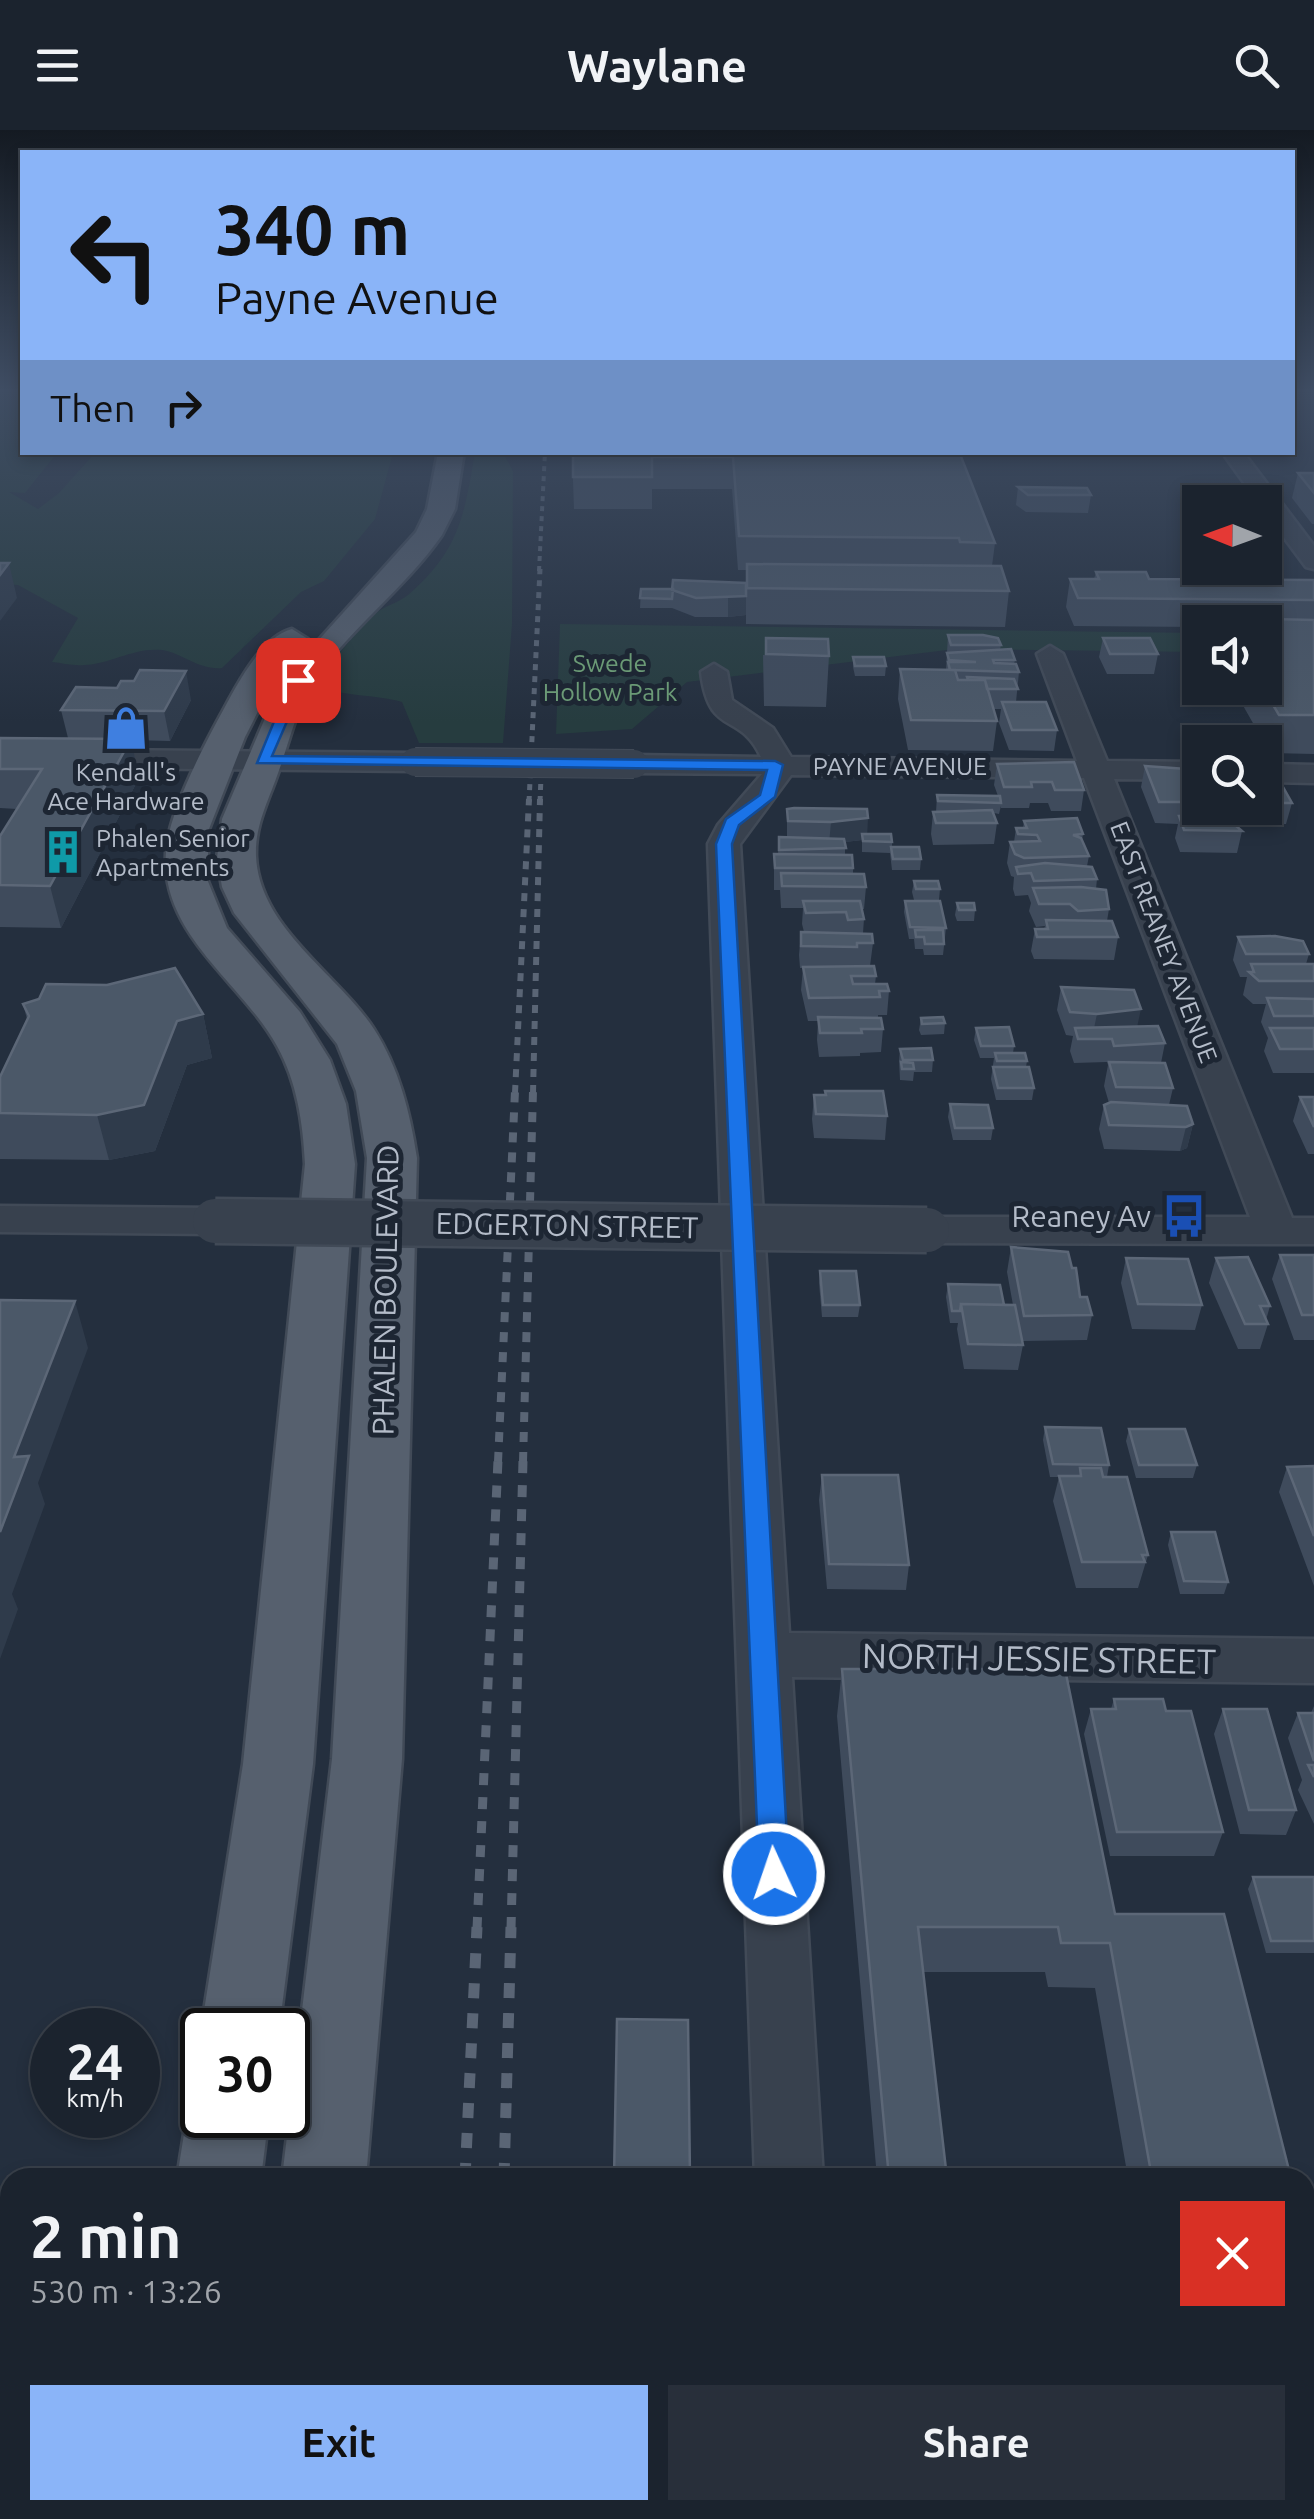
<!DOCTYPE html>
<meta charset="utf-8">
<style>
body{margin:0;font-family:Ubuntu,sans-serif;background:#282f3a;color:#f1f3f6;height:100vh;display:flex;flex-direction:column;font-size:38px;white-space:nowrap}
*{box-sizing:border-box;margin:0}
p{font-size:32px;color:#a0a4aa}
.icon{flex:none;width:55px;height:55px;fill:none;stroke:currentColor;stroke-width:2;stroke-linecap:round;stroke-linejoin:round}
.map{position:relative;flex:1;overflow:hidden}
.sheet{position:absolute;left:0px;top:2038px;width:1315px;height:352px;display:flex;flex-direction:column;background:#1b232e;border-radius:30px 30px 0 0;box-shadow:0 5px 15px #0003,0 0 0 2px #39404a}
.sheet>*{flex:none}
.top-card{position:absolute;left:20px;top:20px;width:1275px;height:305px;border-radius:0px;box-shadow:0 5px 15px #0003,0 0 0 2px #39404a;background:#8ab4f8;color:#111;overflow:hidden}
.needle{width:65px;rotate:271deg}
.fabs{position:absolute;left:1182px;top:355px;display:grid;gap:20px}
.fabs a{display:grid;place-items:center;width:100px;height:100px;border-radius:0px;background:#1b232e;box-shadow:0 5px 15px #0003,0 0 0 2px #39404a;font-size:50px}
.speed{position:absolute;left:30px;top:1878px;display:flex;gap:20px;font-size:50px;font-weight:700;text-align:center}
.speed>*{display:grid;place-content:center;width:130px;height:130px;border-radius:50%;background:#1b232e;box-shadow:0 5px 15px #0003,0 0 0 2px #39404a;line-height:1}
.speed small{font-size:25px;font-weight:400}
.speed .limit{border:5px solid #111;border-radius:15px;background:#fff;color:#111}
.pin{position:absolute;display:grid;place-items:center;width:85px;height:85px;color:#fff;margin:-42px;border-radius:20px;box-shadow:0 5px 15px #0006}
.me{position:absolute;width:110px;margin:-55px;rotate:357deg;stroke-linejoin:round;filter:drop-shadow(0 0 8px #0008)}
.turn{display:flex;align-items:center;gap:35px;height:210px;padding:0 30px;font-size:45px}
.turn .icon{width:130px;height:130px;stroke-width:2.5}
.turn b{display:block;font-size:70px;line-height:85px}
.then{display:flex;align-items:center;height:95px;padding:0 30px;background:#0003;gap:20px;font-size:38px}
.round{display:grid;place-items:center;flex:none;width:105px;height:105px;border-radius:0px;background:#282f3a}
.overview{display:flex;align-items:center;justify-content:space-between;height:170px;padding:0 30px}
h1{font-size:60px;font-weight:700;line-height:75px}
.primary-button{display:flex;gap:20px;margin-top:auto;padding:20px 30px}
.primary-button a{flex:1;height:115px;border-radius:0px;background:#8ab4f8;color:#111;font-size:40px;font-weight:700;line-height:115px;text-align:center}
.primary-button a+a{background:#282f3a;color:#f1f3f6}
header{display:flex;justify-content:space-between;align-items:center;height:130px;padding:0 30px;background:#1b232e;font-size:45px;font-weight:700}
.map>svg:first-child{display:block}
.green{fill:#263c3f}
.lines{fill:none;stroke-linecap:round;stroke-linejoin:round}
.minor-casing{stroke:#414a57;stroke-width:5}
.major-casing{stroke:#414a57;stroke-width:5}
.minor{fill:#38414e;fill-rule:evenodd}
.major{fill:#56606e;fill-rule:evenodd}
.rail-far5{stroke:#5a6575;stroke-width:4;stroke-dasharray:5 5;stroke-linecap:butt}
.rail-far4{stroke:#5a6575;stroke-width:5;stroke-dasharray:6 6;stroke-linecap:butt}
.rail-far3{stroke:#5a6575;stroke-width:6;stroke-dasharray:8 8;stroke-linecap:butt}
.rail-far2{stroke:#5a6575;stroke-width:8;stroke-dasharray:10 10;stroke-linecap:butt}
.rail-far1{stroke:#5a6575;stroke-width:9;stroke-dasharray:12 12;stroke-linecap:butt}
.rail{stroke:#5a6575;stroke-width:11;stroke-dasharray:15 15;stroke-linecap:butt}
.minor-bridge-far1-casing{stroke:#414a57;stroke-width:30;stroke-linecap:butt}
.minor-bridge-casing{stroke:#414a57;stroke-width:49;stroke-linecap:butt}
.minor-bridge-far1{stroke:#38414e;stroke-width:28}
.minor-bridge{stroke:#38414e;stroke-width:44}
.wall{fill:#3f4b5c}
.shaded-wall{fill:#2f3b4b}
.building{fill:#4b5868;stroke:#5c6777;stroke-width:2.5}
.route{fill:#1a73e8;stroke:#114b97;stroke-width:2.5}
.labels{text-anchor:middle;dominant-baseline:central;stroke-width:10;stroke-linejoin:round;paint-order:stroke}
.far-park-label{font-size:25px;fill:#6b9a76;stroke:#1d2633}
.far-street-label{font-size:25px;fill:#b4bcc9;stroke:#1d2633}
.far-poi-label{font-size:25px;fill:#b4bcc9;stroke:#1d2633}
.poi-label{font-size:30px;fill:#b4bcc9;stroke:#1d2633;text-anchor:end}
.street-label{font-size:30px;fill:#b4bcc9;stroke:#1d2633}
.near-street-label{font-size:35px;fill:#b4bcc9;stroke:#1d2633}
</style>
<header><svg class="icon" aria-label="menu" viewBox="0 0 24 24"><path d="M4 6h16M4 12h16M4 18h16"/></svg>Waylane<svg class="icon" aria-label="search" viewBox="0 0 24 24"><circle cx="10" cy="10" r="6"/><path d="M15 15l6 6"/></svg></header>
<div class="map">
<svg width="1314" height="2389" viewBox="0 0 1314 2389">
<rect width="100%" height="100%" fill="#242f3e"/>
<!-- green -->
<path class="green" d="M0,258H22V322L57,323L25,363L9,362L38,379L59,363L95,323H393L375,389L324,451L301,462L222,538C198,540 185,524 162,520C134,517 111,534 84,535C73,536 62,533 52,532L78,488L18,455L0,454Z
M475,323H503L513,341L512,494L503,613H419L402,572C374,564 344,567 318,556V547C337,527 355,503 375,484C384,476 398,473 408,465C460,420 464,385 475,323Z
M560,494L1200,503V522L955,519L687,552L632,599L556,604Z"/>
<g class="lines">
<!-- minor casing -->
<g class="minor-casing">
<path id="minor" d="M1222,322H1243L1314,416V439L1306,437L1265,382V372H1258Z
M1050,516L1063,524L1107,631L1200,632V650L1114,649L1292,1088H1314V1114L927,1113L912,1109L906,1100L912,1091L927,1087H1250L1084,648L791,645L740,714L789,1503L1314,1509V1553L792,1547L823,2048H755L708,714L718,695L762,644L634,643L619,634L634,625L761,627C740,580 709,609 701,542L714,534L727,542L732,570L773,598L791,627L1077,631L1037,524Z
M0,619L415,623L430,632L415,641L0,637Z
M1265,634L1314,635V653L1265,652Z
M0,1076L215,1078L230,1082L236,1091L230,1100L215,1104L0,1102Z
M1305,2254H1314V2330H1305Z
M766,2380H844V2389H766Z"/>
</g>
<!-- major casing -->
<g class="major-casing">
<path id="major" d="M438,322H464L455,379L442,405C406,457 353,496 316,548C296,577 289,614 277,646C267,674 255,696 256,726C259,798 338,844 374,899C399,938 410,982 417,1028L402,1629L366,2048H282L332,1629L367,1028L356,961L337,914L234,783L222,757L217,728L222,689L280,553L416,402L427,379Z
M292,499L308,509L271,556L245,607L209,699L207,749L227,798L300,882L330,930L346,974L355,1034L313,1634L279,1900H202V1905L201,1900L243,1634L305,1034C303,993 297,952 277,916C240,849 154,801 167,713C173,676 202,619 220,586C235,559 260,507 292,499Z
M202,1955V1985H269L261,2048H177L187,1985Z
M124,2380H220L219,2389H123Z
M242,2380H338L337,2389H241Z"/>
</g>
<!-- minor -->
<use href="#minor" class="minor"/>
<!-- major -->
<use href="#major" class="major"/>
<!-- rail-far5 -->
<path class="rail-far5" d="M539,441L545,322"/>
<!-- rail-far4 -->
<path class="rail-far4" d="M529,672L540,439
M540,672L541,647"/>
<!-- rail-far3 -->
<path class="rail-far3" d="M515,963L529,669
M533,963L540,669"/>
<!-- rail-far2 -->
<path class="rail-far2" d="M498,1332L515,961
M523,1332L533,961"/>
<!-- rail-far1 -->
<path class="rail-far1" d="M477,1799L498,1330
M511,1799L523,1330"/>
<!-- rail -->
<path class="rail" d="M465,2048L477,1797
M504,2048L511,1797
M494,2380V2389
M450,2389L451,2380"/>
<!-- minor-bridge-far1 casing -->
<g class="minor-bridge-far1-casing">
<path id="minor-bridge-far1" d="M415,632L634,634"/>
</g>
<!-- minor-bridge casing -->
<g class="minor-bridge-casing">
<path id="minor-bridge" d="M215,1091L927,1100"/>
</g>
<!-- minor-bridge-far1 -->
<use href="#minor-bridge-far1" class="minor-bridge-far1"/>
<!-- minor-bridge -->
<use href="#minor-bridge" class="minor-bridge"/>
</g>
<!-- wall -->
<path class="wall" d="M572,322L862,326L995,413L992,436L1009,461L1005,497L746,494V481V485L728,487H695L672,478H640L641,459L746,456V440H738L732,359H652V379H574Z
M1298,343H1314V394H1312L1292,368Z
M1018,357L1091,365L1088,383L1026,382L1016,375Z
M1096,442L1149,449L1314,450V624L1270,623L1233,558H1265V492H1200V497L1074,496L1066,477L1070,449H1094Z
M948,505L1001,515L1000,520L1015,530L1014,534L1019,542L1016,572L1057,600L1054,621L1009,620L999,593L1001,579H993L997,591L993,621L908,620L898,569L900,539L946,540Z
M1103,508L1158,524L1154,544H1107L1099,527Z
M763,525L829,526L826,577L764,576Z
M853,527L886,536L885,546H855L853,537Z
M191,570L170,611L131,610L139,648L61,798L0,797V706L17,679L0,678V608H68L61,580Z
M997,634L1084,660L1081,681H1051L1048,673H1030L1029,678H1001V676L999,684L994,683L997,693L994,714L933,715L931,704L933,682H936L937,665L998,666L994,655Z
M1145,636L1200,640V678H1265V657L1292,673L1286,694H1234L1242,701L1237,723L1180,722L1175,708L1178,694L1155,693L1141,657Z
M787,679L892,712V717L921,729L920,740H892L890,723L862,722V710L845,712V725L853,738V744L866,757L864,779H862L864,789L863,803L873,813L870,836L876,846L875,854L889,861L887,885H878V888L883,899L881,922L860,923V926L819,927L817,910L818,891H808L801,860L803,838H800L799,825L801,802H804L802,794L803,778H781L780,760H774V724H778L779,707H787Z
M1024,691L1083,704L1082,710L1089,726L1087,736L1097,749L1096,759L1109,779L1107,791L1118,807L1114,830L1034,829L1031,821L1035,799H1044L1045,796L1036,797L1029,781L1031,773L1028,765L1015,766L1013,759L1014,747L1011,746L1007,733L1010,712H1014L1016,698H1023Z
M914,751L940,759L939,770H914L912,762Z
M905,771L946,798L943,825H924L923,819H915L914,809H909L904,782Z
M957,773L975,780L974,791H957L955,785Z
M1238,807L1309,824L1306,834H1314V943H1273L1264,921L1268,908L1261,892L1266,874H1253L1243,865L1247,847H1240L1233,830Z
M1061,857L1138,896L1165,913L1161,933L1173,958L1169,975L1193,994L1187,1018L1180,1021L1104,1019L1099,999L1104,975L1109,973L1104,956L1108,935L1107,932L1074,933L1070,921L1073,906L1066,905L1057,880Z
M23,874L203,884L212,928L187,935L155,1021L109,1030L0,1029V947L27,889Z
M921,888L945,893L944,904L921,905L919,900Z
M976,898L1014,916L1013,923L1027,931L1026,937L1034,958L1032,970H996L991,949L994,928H980L974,910Z
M900,919L933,930L932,942H914L913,951L900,950L899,931Z
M814,965L887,986L885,1010L814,1008L812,989Z
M1300,967H1314V1024H1308L1293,991Z
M950,974L993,998L991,1010H953L948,987Z
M1011,1117L1080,1167L1092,1185L1087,1210L1022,1211L1023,1215L1018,1240L964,1239L957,1199L958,1193H950L946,1167L948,1154L1004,1175H1013L1007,1142Z
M1280,1125H1314V1210H1294L1272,1149Z
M1126,1128L1202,1175L1195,1200L1132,1199L1121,1153Z
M1216,1128L1270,1176L1266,1190L1268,1194L1260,1219H1238L1209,1153Z
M820,1141L860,1175L858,1187H822L819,1153Z
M1045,1297L1109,1335L1107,1347L1148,1425L1138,1458H1076L1053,1371L1059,1347H1050L1043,1310Z
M1129,1299L1197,1335L1193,1348H1136L1126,1311Z
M1314,1336V1456L1279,1362L1287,1337Z
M822,1345L909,1435L906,1460L827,1459L819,1370Z
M1171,1402L1228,1452L1224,1464H1180L1168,1415Z
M842,1539L1115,1784L1291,2048H1128L1095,1858L1048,1857L1045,1842H923L947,2048H877L837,1586Z
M1114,1569L1166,1581L1223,1702L1214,1726H1110L1084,1604L1091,1579H1111Z
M1314,1576V1694L1298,1660L1302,1650L1288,1608L1298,1583H1311Z
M1223,1579L1296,1680L1286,1705L1240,1704L1214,1604Z
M1253,1747H1314V1823H1266L1248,1759Z"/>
<!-- shaded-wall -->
<path class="shaded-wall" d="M9,433L17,468L0,491V445Z
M746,466V485L728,487V468Z
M186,541L191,570L170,611L164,581Z
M131,609L139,648L61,798L50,756Z
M868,688L867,709L862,704V710L829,714L831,692Z
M1141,879L1136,902L1092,908L1097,884Z
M203,884L212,928L187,935L155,1021L109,1030L97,985L177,891Z
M1193,994L1187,1018L1180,1021L1186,997Z
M75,1171L88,1218L38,1353L45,1374L12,1464L18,1479L0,1529V1402L14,1327Z"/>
<!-- building -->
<path class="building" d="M573,322H861L862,326L960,324L995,413L960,412L959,408L739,406L733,327H652V347H573Z
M1298,343H1314V363Z
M1018,357L1087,358L1091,365H1028Z
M0,433H9L0,445Z
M747,434L1001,436L1009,461L747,458Z
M1096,442H1146L1149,449L1314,450V470L1078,468L1070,449H1099Z
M673,450L746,453V466L696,468L672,460Z
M641,459H673L672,469L640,468Z
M1222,488L1314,490V585H1279L1263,558H1265V492H1225Z
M948,505H983L998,508L1001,515H951Z
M766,508L828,509L829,526L766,524Z
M1103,508H1150L1158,524H1110Z
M1011,519L1015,530H993L994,533L1016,534L1019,542L950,540L948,532H976L949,530L947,523Z
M853,527H884L886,536H855Z
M900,539L955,540L958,550H985L997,591L911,590Z
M140,540L186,541L164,581L61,580L76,557L117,558L121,551H134Z
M967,547L1014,549L1018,559H987L985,550H968Z
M1002,572H1046L1057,600H1012Z
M0,608L131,609L50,756L0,755V706L42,639H0Z
M1074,632L1084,660H1055L1052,652H1031L1032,657H1004L997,634Z
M1145,636L1200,640V672H1159Z
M1265,657H1283L1292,673H1265Z
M937,665L1000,666L1001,673L938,671Z
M794,678L867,679L868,688L831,692L788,691L787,679Z
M992,680L997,693H936L933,682Z
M1231,685L1235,695L1242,701L1184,700L1179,686Z
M1077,688L1083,704L1073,705L1081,708L1089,726L1024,728L1015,724L1010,712L1040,711L1037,705L1018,704L1016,698H1027L1024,691Z
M862,704H891L892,712L863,711Z
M779,707L844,709L846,718L779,720Z
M891,717H919L921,729H893Z
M774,724L852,725L853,738H775Z
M1045,733L1092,737L1097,749L1034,751L1031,743L1018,744L1016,737Z
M781,743L864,744L866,757L782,756Z
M914,751H938L940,759H916Z
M1081,757L1106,760L1109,779L1078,781L1070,774H1039L1033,758Z
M803,771H860L864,789L848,790L846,782L806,783Z
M905,771H940L946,798L910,797Z
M957,773H974L975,780H959Z
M1046,790L1112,791L1118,807H1037L1035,799H1048Z
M915,800H943L944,814H925L924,807H916Z
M801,802L872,804L873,813H857V817L801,816Z
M1275,806L1303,811L1309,824H1246L1238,807Z
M1251,834H1314V851H1259L1249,842H1254Z
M874,836L876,846H851L853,854H887L889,861H879L880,867L809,868L803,837Z
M175,838L203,884L177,891L144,975L97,985L0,983V947L29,886L23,874L39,869L46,854L107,855Z
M1061,857L1134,860L1141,879L1097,884L1070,882Z
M1267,868L1314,869V886H1274Z
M818,887L881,888L883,899H861L862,903H820Z
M943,887L945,893L922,894L921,888Z
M1158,896L1165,913L1114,916L1112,909H1078L1075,898Z
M1009,897L1014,916H981L976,898Z
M1270,898H1314V919H1280Z
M931,918L933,930H903L900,919Z
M995,923H1025L1027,931H997Z
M901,932L913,933L914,939H902Z
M1109,932L1165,933L1173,958L1116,957Z
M993,937H1029L1034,958H998Z
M825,961H883L887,986L816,984L814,965H826Z
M1300,967H1314V997Z
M1111,972L1187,976L1193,994L1186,997L1109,995L1104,975Z
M950,974L988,975L993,998H955Z
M1011,1117L1068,1122L1072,1138H1076L1080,1167H1087L1092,1185L1024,1186Z
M1280,1125H1314V1185H1302Z
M1248,1127L1270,1176H1260L1268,1194H1245L1216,1128Z
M1126,1128L1188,1129L1202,1175L1138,1174Z
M820,1141H856L860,1175H823Z
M948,1154L1000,1155L1004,1175L961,1174L960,1181H952Z
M0,1170L75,1171L14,1327L29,1326L0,1402Z
M961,1174L1015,1175L1023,1215L968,1214Z
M1045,1297L1101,1298L1109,1335L1053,1334Z
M1129,1299H1185L1197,1335H1139Z
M1314,1336V1406L1287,1337Z
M1080,1338H1101L1103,1347H1127L1148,1425H1142L1145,1432H1082L1059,1346H1081Z
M822,1345H898L909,1435L829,1434Z
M1171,1402H1215L1228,1452L1184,1451Z
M842,1539H1065L1115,1784H1224L1291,2048H1152L1110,1813H1061L1058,1797H918L947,2048H889Z
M1114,1569H1163L1166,1581H1191L1223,1702H1117L1091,1579H1116Z
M1223,1579H1267L1296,1680H1249Z
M1298,1583H1314V1631Z
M1308,1635H1314V1647Z
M1253,1747H1314V1811H1271Z
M617,1889L688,1890L690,2048H614Z"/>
<!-- sky -->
<linearGradient id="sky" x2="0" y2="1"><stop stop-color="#141a22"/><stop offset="0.44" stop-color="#3f4d63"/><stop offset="1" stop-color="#3f4d63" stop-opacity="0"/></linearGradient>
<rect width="1314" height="592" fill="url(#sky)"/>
<!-- route -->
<path class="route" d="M298,546L305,550L272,626L775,631L783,635L775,667L739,695L732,714L789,1744L785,1754L774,1758L763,1754L759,1744L716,714L726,689L760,665L767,640L257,633L291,550Z"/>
<!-- icons -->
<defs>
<g id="shop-bare" transform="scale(3.45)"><path d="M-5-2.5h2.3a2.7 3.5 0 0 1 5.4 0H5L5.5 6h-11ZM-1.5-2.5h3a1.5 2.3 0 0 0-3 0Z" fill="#3f7fe0" stroke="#1d2633" stroke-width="2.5" paint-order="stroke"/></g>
<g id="building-bare" transform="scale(3.45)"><path d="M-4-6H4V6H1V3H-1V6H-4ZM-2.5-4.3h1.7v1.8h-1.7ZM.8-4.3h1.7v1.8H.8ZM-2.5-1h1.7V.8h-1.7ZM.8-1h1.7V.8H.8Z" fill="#0f9aa8" stroke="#1d2633" stroke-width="2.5" paint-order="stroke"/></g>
<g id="bus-bare" transform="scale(3.45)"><path d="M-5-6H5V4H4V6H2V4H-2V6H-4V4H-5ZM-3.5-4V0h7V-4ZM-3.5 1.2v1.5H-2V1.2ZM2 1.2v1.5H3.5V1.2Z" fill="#1a4fb4" stroke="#1d2633" stroke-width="2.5" paint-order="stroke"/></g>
</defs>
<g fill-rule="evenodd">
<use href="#shop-bare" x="126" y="598"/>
<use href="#building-bare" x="63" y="722"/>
<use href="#bus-bare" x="1184" y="1086"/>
</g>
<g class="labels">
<!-- far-park labels -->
<g class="far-park-label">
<text x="610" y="533">Swede<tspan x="610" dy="29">Hollow Park</tspan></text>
</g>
<!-- far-street labels -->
<g class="far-street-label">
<text x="900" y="636">PAYNE AVENUE</text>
<text transform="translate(1164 812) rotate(69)">EAST REANEY AVENUE</text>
</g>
<!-- far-poi labels -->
<g class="far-poi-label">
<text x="126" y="642">Kendall's<tspan x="126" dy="29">Ace Hardware</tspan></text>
<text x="96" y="708" text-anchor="start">Phalen Senior<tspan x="96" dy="29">Apartments</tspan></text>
</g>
<!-- poi labels -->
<g class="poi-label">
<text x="1151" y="1086">Reaney Av</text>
</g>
<!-- street labels -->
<g class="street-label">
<text transform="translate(567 1095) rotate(1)">EDGERTON STREET</text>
<text transform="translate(385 1160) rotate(-89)">PHALEN BOULEVARD</text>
</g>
<!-- near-street labels -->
<g class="near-street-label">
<text transform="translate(1039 1528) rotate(1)">NORTH JESSIE STREET</text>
</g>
</g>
</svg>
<div class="fabs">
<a><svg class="needle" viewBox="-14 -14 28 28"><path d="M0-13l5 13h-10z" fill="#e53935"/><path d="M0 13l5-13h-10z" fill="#a0a4aa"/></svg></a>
<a><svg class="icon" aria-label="sound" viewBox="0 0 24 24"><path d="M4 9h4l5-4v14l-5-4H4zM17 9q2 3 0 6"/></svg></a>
<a><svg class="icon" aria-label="search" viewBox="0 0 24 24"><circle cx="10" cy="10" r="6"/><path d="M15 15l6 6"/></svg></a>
</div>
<div class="speed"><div>24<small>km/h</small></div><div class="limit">30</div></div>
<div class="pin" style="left:298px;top:550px;background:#d93025"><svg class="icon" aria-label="arrive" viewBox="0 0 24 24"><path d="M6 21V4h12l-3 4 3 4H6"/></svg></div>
<svg class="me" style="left:774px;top:1744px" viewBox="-20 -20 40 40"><circle r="17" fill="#1a73e8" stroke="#fff" stroke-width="3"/><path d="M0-11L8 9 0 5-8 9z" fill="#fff"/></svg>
<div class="top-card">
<div class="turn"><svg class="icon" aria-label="left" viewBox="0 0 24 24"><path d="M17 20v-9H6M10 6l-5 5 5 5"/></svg><div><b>340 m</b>Payne Avenue</div></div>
<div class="then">Then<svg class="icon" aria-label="right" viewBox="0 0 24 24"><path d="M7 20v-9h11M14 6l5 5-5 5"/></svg></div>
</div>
<section class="sheet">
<div class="overview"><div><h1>2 min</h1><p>530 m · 13:26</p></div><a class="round" style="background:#d93025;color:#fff"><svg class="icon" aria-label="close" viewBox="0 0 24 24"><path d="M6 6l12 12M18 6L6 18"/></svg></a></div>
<div class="primary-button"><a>Exit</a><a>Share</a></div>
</section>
</div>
